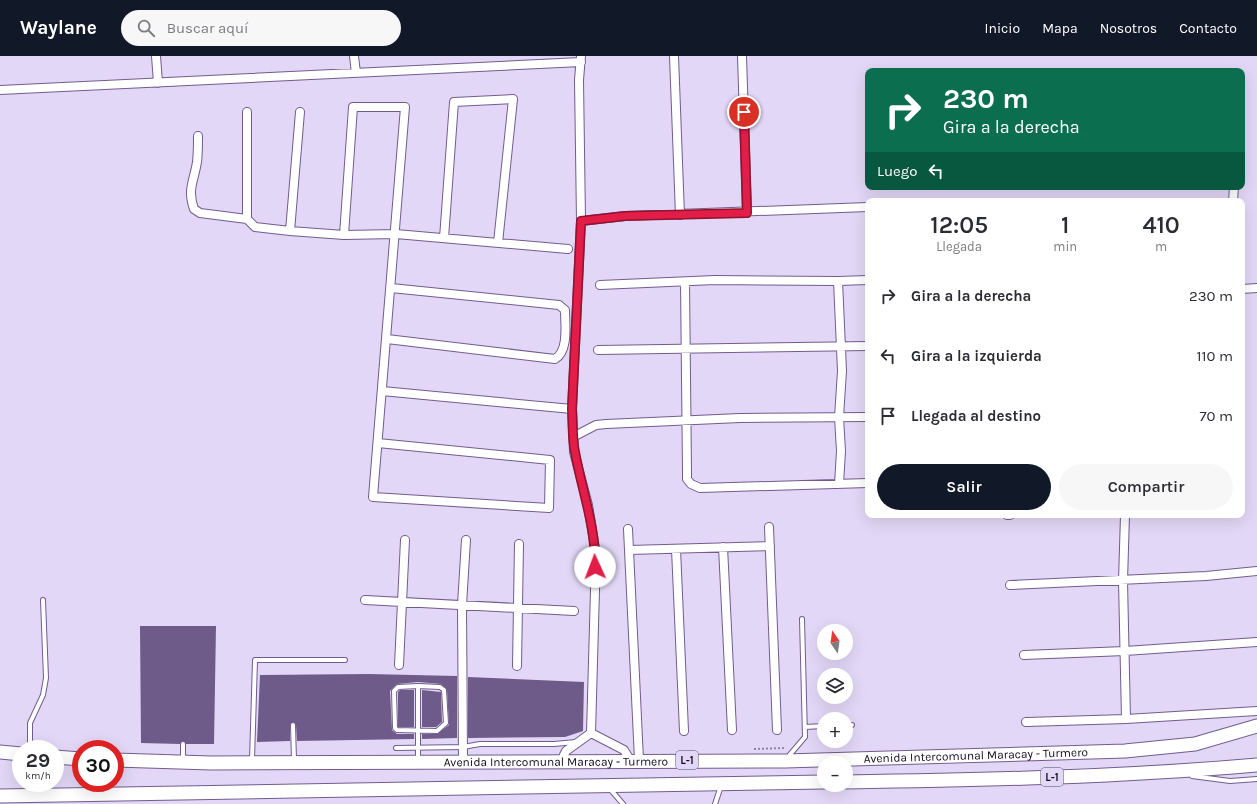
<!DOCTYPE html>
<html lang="es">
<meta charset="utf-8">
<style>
body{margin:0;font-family:Karla,sans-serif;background:#f7f7f7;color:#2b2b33;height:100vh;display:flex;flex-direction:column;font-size:15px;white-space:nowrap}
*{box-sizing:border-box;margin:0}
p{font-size:13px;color:#7c7c81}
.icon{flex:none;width:22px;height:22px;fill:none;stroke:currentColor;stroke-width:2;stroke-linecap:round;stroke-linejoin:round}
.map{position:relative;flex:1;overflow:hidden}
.sheet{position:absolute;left:865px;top:142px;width:380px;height:320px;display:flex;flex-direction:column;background:#fff;border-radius:8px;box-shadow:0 4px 16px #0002}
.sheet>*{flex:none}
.guide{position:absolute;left:865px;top:12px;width:380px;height:122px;border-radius:8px;box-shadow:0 4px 16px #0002;background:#0b6e4f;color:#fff;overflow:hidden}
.needle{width:26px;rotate:347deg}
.controls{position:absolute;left:817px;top:568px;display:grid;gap:8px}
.controls a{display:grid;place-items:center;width:36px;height:36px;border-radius:50%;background:#fff;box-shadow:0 4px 16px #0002;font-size:20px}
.speed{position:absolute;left:12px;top:684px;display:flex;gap:8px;font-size:20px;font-weight:700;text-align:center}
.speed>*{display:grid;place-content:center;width:52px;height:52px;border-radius:50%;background:#fff;box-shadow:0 4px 16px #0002;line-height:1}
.speed small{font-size:10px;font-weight:400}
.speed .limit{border:6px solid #d22;background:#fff;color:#111}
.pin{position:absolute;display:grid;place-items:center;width:34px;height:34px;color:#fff;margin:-17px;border:2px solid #fff;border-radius:50%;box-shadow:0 1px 4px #0007}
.me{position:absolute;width:44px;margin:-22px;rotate:358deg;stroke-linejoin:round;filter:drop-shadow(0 0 3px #0008)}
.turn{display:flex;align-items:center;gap:14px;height:84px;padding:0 12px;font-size:18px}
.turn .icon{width:52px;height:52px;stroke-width:2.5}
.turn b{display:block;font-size:28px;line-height:34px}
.then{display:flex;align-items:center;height:38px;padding:0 12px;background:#0003;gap:8px;font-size:15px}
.eta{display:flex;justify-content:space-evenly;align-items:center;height:68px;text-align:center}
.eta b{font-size:24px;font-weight:600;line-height:28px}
.primary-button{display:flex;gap:8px;margin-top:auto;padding:8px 12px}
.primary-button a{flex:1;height:46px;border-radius:24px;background:#111827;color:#fff;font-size:16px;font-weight:600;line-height:46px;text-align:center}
.primary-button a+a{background:#f7f7f7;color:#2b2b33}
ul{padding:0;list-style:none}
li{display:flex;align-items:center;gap:12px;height:60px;padding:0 12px}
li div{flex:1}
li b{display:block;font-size:15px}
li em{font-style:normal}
header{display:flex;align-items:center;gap:24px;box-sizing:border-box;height:56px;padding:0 20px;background:#111827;color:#fff}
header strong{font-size:19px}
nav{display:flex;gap:22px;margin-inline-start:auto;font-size:14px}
.search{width:280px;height:36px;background:#f7f7f7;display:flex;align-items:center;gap:10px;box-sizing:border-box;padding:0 14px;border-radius:22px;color:#7c7c81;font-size:15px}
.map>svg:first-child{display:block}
.building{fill:#6f5b8a}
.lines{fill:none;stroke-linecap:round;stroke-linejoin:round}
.lane-casing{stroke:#715d8d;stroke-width:6}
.street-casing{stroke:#715d8d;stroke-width:10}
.primary-casing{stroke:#715d8d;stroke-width:15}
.path{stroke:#8e849e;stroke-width:2;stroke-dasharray:2 2;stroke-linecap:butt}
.lane{stroke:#fff;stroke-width:4}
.street{stroke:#fff;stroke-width:8}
.primary{stroke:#fff;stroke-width:13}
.route-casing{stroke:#92132f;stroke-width:10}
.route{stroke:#e11d48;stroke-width:7}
.labels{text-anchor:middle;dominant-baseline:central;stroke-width:4;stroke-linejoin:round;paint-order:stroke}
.shield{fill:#e3d7f7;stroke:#50475d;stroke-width:1}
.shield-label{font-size:11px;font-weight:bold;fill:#11091b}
.street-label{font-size:12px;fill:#11091b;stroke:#e3d7f7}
</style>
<header>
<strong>Waylane</strong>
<div class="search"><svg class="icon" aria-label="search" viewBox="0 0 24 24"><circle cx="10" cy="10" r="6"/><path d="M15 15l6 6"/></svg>Buscar aquí</div>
<nav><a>Inicio</a><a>Mapa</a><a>Nosotros</a><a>Contacto</a></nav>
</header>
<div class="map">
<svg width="1257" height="748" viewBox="0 0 1257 748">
<rect width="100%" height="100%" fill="#e3d7f7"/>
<!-- building -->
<path class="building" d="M140,570H216L214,688H186L183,685L180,688L141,687Z
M369,618L457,620V682L422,683V678H437L449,669L447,634L441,628L418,626L397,628L390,635L392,674L397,678H414V683L297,685L296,669L293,666L290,669V685L257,686L260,619Z
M468,621L584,626L583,675L565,681L468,682Z
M400,634H414V671H398V636Z
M422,634L441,636L442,666L436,671H422Z"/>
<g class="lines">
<!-- lane casing -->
<g class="lane-casing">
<path id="lane" d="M418,630L440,631L444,634L446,667L437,675L397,674L395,672L394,635L398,631Z
M418,630V704
M293,669L294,704
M846,669H852
M805,671L824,670
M183,688V705
M396,692L463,691L480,688H554L576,686
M30,693V667L43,639L46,622L43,544
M787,702L805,681L802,563
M252,704L255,604H345
M1192,720L1230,725L1257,723
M610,733L623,748
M715,748L720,733V729"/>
</g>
<!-- street casing -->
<g class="street-casing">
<path id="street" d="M156,0L158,27
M354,0L356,17
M581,0L579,24L581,165L572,353L574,396L588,449L596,498L591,677
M674,0L680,159
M742,0L747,157
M0,34L581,6
M247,56V163L255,171L290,175
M300,56L290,175L344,179L396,178L568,193
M198,80C198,88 198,98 197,106C194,125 187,133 194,153L200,157L247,163
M1233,145L1234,131
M581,165L625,160L868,151
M344,179L353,51H405L373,441L549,452L550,404L378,387
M444,182L454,46L513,43L498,187
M838,225L842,315L839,361L841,395L839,428
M685,226L687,416V423L691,428L700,432L868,427
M600,229L715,224L838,225L868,224
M1242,233L1257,232
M387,283L555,303C569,295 565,268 565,254L559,249L391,232
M598,294L868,290
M382,335L572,353
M573,381L596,369L606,368L740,362L868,361
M1007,459H1010
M1125,459L1123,525L1126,663
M769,471L777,674
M628,473L639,704
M723,491L732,674
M676,493L684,675
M629,494L770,490
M1010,529L1206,520L1257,515
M365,544L574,555
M1024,599L1125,595L1257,586
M399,609L405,484
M517,610L519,488
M1026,666L1126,663L1257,655
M591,677L624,694L630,704
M561,705L566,695L591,677
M463,706L462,549L466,484"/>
</g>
<!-- primary casing -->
<g class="primary-casing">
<g id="primary">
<path d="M0,696L21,698"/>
<path d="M55,701L81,703"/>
<path id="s1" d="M115,704L211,707L785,705L1125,695L1195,688L1257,670"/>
<path d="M846,726C983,724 1120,721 1257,709"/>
<path d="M0,740L824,726"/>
</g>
</g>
<!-- path -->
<path class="path" d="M37,692L47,693
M754,693L786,692"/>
<!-- lane -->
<use href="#lane" class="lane"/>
<!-- street -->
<use href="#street" class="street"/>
<!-- primary -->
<use href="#primary" class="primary"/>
</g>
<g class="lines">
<!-- route casing -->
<g class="route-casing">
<path id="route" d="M595,511C596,471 582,435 575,396C572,382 573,367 572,353L581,165L625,160L747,157L744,56"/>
</g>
<!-- route -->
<use href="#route" class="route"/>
</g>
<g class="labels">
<!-- shield labels -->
<g class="shield">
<rect x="676" y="695" width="22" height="18" rx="3"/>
<rect x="1041" y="712" width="22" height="18" rx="3"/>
</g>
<g class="shield-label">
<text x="687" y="704">L-1</text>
<text x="1052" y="721">L-1</text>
</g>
<!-- street labels -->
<g class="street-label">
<text stroke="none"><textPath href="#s1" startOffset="861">Avenida Intercomunal Maracay - Turmero</textPath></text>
<text stroke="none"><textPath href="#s1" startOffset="441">Avenida Intercomunal Maracay - Turmero</textPath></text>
</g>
</g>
</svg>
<div class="controls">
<a><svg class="needle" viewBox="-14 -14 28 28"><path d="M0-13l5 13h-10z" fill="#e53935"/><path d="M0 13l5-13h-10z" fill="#7c7c81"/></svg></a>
<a><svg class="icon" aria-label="layers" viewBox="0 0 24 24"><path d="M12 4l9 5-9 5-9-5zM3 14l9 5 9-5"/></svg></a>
<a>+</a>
<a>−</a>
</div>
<div class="speed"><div>29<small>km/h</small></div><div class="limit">30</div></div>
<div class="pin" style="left:744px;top:56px;background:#d93025"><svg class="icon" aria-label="arrive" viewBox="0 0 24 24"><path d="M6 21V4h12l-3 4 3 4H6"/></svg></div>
<svg class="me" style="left:595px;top:511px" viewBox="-20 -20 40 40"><circle r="19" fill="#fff"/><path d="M0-13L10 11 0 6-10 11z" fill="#e11d48"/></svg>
<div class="guide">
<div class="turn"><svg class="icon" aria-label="right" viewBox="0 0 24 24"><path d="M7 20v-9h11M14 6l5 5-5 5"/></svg><div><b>230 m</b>Gira a la derecha</div></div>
<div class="then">Luego<svg class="icon" aria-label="left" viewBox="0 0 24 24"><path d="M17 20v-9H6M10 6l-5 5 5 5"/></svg></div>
</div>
<section class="sheet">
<div class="eta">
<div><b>12:05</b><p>Llegada</p></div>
<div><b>1</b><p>min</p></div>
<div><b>410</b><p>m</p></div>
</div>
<ul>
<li><svg class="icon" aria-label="right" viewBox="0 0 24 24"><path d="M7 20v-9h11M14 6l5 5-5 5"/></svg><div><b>Gira a la derecha</b></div><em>230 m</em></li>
<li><svg class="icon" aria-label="left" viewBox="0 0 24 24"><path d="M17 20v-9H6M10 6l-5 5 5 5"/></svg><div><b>Gira a la izquierda</b></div><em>110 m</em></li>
<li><svg class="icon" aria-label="arrive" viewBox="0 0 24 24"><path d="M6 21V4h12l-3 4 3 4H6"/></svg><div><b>Llegada al destino</b></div><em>70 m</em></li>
</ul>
<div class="primary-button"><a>Salir</a><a>Compartir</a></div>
</section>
</div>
